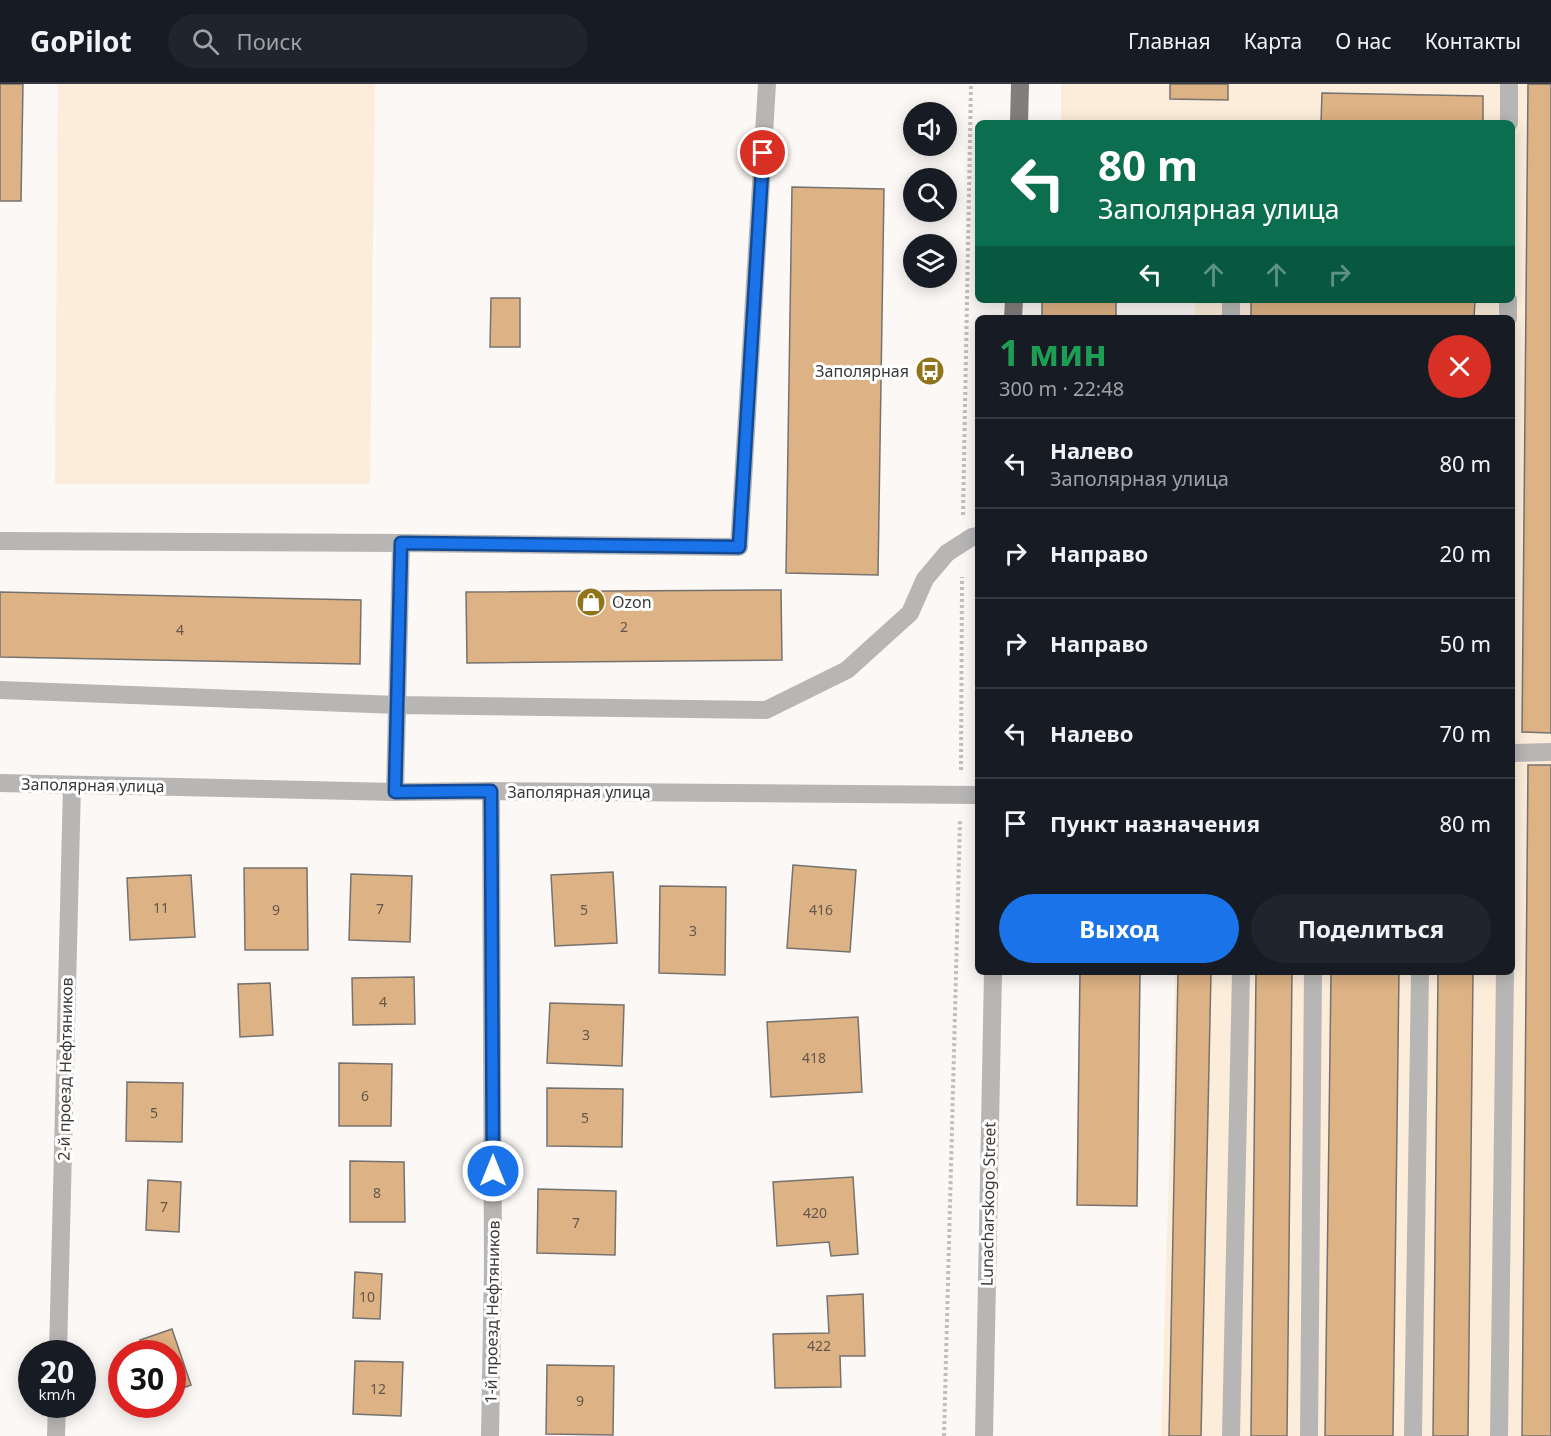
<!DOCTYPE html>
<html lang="ru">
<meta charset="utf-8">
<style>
body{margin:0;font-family:"Noto Sans",sans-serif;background:#20242c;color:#f1f3f6;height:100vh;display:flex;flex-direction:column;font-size:22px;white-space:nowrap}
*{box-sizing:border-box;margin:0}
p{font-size:20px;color:#9ea1a6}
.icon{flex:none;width:33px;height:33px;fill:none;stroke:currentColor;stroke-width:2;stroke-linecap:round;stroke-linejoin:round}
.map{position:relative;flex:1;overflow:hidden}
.panel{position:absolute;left:975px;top:231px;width:540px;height:660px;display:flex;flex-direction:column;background:#171b24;border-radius:9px;box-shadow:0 3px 15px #0003}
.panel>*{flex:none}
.top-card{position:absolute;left:975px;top:36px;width:540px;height:183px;border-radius:9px;box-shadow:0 3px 15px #0003;background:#0b6e4f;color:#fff;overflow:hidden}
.controls{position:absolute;left:903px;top:18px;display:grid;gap:12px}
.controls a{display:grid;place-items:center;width:54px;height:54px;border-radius:50%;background:#171b24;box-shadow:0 3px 15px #0003;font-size:30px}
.speed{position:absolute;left:18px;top:1256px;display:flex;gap:12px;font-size:30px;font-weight:700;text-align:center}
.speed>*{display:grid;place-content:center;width:78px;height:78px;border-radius:50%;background:#171b24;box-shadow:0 3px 15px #0003;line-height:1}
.speed small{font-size:15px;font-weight:400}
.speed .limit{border:9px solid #d22;background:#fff;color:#111}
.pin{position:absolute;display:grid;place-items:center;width:51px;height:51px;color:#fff;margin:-26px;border:3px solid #fff;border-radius:50%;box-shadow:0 2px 6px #0007}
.me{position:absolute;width:66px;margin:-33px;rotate:0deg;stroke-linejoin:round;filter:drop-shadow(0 0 4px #0008)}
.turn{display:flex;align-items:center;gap:21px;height:126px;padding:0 24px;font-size:27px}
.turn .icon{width:78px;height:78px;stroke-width:2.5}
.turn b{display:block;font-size:42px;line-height:51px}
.lanes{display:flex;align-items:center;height:57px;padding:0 24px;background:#0003;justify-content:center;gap:30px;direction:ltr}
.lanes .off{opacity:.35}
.round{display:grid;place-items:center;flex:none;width:63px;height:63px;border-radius:32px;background:#20242c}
.overview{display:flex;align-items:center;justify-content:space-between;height:102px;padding:0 24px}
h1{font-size:36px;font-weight:700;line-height:45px;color:#1e9e55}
.action{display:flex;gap:12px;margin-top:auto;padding:12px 24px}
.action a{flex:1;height:69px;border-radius:36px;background:#1a73e8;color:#fff;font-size:24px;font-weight:700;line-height:69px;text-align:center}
.action a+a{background:#20242c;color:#f1f3f6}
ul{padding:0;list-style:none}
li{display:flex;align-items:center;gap:18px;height:90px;padding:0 24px;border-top:2px solid #363941}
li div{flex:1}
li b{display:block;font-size:22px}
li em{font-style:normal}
header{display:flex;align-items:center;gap:36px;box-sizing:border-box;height:84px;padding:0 30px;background:#171b24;border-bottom:2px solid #363941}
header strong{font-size:28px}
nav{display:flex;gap:33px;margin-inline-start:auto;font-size:21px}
.search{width:420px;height:54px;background:#20242c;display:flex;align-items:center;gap:15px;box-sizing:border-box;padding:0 21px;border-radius:33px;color:#9ea1a6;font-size:22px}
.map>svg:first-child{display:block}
.industrial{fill:#fbedda}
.building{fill:#ddb284;stroke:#76726f;stroke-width:1.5}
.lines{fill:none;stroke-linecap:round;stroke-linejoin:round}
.path{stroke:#c1bebc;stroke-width:4;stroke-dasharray:3 3;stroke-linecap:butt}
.minor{stroke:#b8b6b5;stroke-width:18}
.major{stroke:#827e7d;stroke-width:18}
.route-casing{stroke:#114b97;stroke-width:15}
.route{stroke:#1a73e8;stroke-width:10}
.labels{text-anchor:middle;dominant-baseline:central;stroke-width:6;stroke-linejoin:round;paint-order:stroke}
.number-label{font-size:14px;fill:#63574b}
.poi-label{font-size:16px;fill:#3a3938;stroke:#fff;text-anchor:end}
.street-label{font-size:16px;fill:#3a3938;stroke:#fff}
</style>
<header>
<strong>GoPilot</strong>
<div class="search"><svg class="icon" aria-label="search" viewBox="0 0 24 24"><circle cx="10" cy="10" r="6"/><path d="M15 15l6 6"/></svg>Поиск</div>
<nav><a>Главная</a><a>Карта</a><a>О нас</a><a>Контакты</a></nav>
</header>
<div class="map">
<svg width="1551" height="1352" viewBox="0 0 1551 1352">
<rect width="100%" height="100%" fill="#fcf8f5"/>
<!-- industrial -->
<path class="industrial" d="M58,0H375L370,400H55Z
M1061,0H1551V1352H1161L1175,888H1512V234H1195V216H1512V39H1061Z"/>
<!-- building -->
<path class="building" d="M0,0H23L21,117H0Z
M1170,0H1228V16L1170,15Z
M1528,0H1551V649L1522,648Z
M1322,9L1483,12V39H1321Z
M792,103L884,105L878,491L786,489Z
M491,214H520V263H490Z
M1042,216H1116V234H1042Z
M1251,216H1475L1474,234H1251Z
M781,506L782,576L467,579L466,508Z
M0,508L361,516L360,580L0,573Z
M1528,681H1551V1352H1522Z
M793,781L856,786L850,868L787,864Z
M244,784H307L308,866H245Z
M613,788L617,859L555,862L551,791Z
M351,790L412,792L410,858L349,856Z
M191,791L195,853L130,856L127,794Z
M660,802L726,803L725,891L659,889Z
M1080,888H1140L1137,1122L1077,1121Z
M1178,888H1211L1201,1352H1169Z
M1256,888H1292L1287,1352H1251Z
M1331,888H1399L1393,1352H1325Z
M1438,888H1473L1468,1352H1433Z
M414,893L415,940L353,941L352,894Z
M270,899L273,951L240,953L238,900Z
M550,919L624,921L622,982L547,979Z
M858,933L862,1008L771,1013L767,938Z
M339,979L392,980L391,1042H339Z
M127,998L183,999L182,1058L126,1057Z
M547,1004L623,1005L622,1063L547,1062Z
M350,1077L404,1078L405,1138H350Z
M853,1093L858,1170L831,1172L829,1158L777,1162L773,1098Z
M148,1096L181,1098L179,1148L146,1146Z
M538,1105L616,1107L615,1171L537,1169Z
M355,1188L382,1190L380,1235L353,1234Z
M863,1210L865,1272H840L841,1303L775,1304L773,1250L829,1249L827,1212Z
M172,1245L191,1301L172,1308V1269H144L140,1256Z
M355,1277L403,1278L401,1332L353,1330Z
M547,1281L614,1282L613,1351L546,1350Z"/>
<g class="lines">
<!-- path -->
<path class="path" d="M963,431L971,0
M961,686L962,493
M944,1352L960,736"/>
<!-- minor -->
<path class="minor" d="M1509,39V0
M1231,216V234
M1508,234V216
M0,457L401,459L395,708
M401,459L739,463L767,0
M0,606L397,621L766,626L847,586L910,529L925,495L947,469L972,453L978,452
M1512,669L1551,668
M0,699L395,708L491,707L978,711
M58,1269L72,701
M56,1352L57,1320
M490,1352L493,1182L491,707
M984,1352L993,888
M1231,1352L1241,888
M1309,1352L1313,888
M1413,1352L1420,888
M1499,1352L1505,888"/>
<!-- major -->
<path class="major" d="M1019,39L1020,0
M1013,234L1014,216"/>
</g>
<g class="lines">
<!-- route casing -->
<g class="route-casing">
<path id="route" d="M493,1087L491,707L395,708L401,459L739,463L763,69"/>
</g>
<!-- route -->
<use href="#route" class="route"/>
</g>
<!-- icons -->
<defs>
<g id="bus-disc" transform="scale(1.5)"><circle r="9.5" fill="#91751b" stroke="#fff"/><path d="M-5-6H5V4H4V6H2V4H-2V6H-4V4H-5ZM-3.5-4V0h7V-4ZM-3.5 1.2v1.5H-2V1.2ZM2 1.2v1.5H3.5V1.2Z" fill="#fff"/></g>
<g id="shop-disc" transform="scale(1.5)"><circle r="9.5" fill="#91751b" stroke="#fff"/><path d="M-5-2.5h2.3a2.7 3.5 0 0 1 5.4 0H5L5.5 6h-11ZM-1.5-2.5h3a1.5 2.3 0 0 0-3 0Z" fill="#fff"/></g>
</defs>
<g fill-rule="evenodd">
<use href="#bus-disc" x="930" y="287"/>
<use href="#shop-disc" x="591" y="518"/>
</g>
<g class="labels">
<!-- number labels -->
<g class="number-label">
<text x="624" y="542">2</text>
<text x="180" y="545">4</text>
<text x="161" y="823">11</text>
<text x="380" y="824">7</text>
<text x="276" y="825">9</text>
<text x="584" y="825">5</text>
<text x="821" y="825">416</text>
<text x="693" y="846">3</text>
<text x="383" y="917">4</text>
<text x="586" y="950">3</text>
<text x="814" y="973">418</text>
<text x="365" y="1011">6</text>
<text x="154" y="1028">5</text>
<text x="585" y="1033">5</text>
<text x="377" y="1108">8</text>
<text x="164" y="1122">7</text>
<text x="815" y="1128">420</text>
<text x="576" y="1138">7</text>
<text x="367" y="1212">10</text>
<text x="819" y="1261">422</text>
<text x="378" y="1304">12</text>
<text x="580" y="1316">9</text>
</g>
<!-- poi labels -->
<g class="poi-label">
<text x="909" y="287">Заполярная</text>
<text x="612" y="518" text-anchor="start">Ozon</text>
</g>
<!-- street labels -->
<g class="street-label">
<text transform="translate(93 701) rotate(1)">Заполярная улица</text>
<text x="579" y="708">Заполярная улица</text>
<text transform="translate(65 985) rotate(-89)">2-й проезд Нефтяников</text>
<text transform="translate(988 1120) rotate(-89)">Lunacharskogo Street</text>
<text transform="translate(492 1228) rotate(-89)">1-й проезд Нефтяников</text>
</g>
</g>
</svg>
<div class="controls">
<a><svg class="icon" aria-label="sound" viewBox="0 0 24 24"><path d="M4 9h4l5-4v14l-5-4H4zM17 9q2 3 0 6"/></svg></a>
<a><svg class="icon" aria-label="search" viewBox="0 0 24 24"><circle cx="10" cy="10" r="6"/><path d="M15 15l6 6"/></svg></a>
<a><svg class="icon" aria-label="layers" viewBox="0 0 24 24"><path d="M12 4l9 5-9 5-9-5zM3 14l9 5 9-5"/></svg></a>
</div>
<div class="speed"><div>20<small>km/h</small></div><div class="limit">30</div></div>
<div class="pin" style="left:763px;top:69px;background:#d93025"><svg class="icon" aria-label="arrive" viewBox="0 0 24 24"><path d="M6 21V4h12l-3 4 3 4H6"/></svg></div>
<svg class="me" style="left:493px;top:1087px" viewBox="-20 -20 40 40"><circle r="17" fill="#1a73e8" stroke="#fff" stroke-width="3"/><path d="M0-11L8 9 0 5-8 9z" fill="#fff"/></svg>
<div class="top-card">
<div class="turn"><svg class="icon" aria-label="left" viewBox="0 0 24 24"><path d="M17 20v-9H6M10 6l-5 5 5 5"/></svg><div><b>80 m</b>Заполярная улица</div></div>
<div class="lanes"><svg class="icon" aria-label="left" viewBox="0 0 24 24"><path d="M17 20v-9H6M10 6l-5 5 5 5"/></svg><svg class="icon off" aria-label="ahead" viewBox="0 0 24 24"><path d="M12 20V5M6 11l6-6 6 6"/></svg><svg class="icon off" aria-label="ahead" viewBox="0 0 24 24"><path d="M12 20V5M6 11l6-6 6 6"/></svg><svg class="icon off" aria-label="right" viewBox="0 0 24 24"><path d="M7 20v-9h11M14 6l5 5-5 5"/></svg></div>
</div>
<section class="panel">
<div class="overview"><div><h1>1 мин</h1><p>300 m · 22:48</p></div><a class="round" style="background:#d93025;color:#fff"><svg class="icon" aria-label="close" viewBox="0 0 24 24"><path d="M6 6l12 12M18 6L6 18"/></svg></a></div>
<ul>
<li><svg class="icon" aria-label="left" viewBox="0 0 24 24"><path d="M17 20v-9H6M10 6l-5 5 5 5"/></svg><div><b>Налево</b><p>Заполярная улица</p></div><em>80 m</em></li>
<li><svg class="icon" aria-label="right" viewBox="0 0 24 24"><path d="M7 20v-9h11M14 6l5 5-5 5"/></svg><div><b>Направо</b></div><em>20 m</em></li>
<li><svg class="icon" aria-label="right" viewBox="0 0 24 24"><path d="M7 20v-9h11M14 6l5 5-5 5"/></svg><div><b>Направо</b></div><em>50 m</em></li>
<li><svg class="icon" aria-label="left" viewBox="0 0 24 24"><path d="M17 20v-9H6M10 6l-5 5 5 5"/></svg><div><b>Налево</b></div><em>70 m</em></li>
<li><svg class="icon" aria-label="arrive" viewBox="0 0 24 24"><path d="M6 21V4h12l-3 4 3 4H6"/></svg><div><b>Пункт назначения</b></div><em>80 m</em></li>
</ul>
<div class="action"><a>Выход</a><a>Поделиться</a></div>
</section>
</div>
